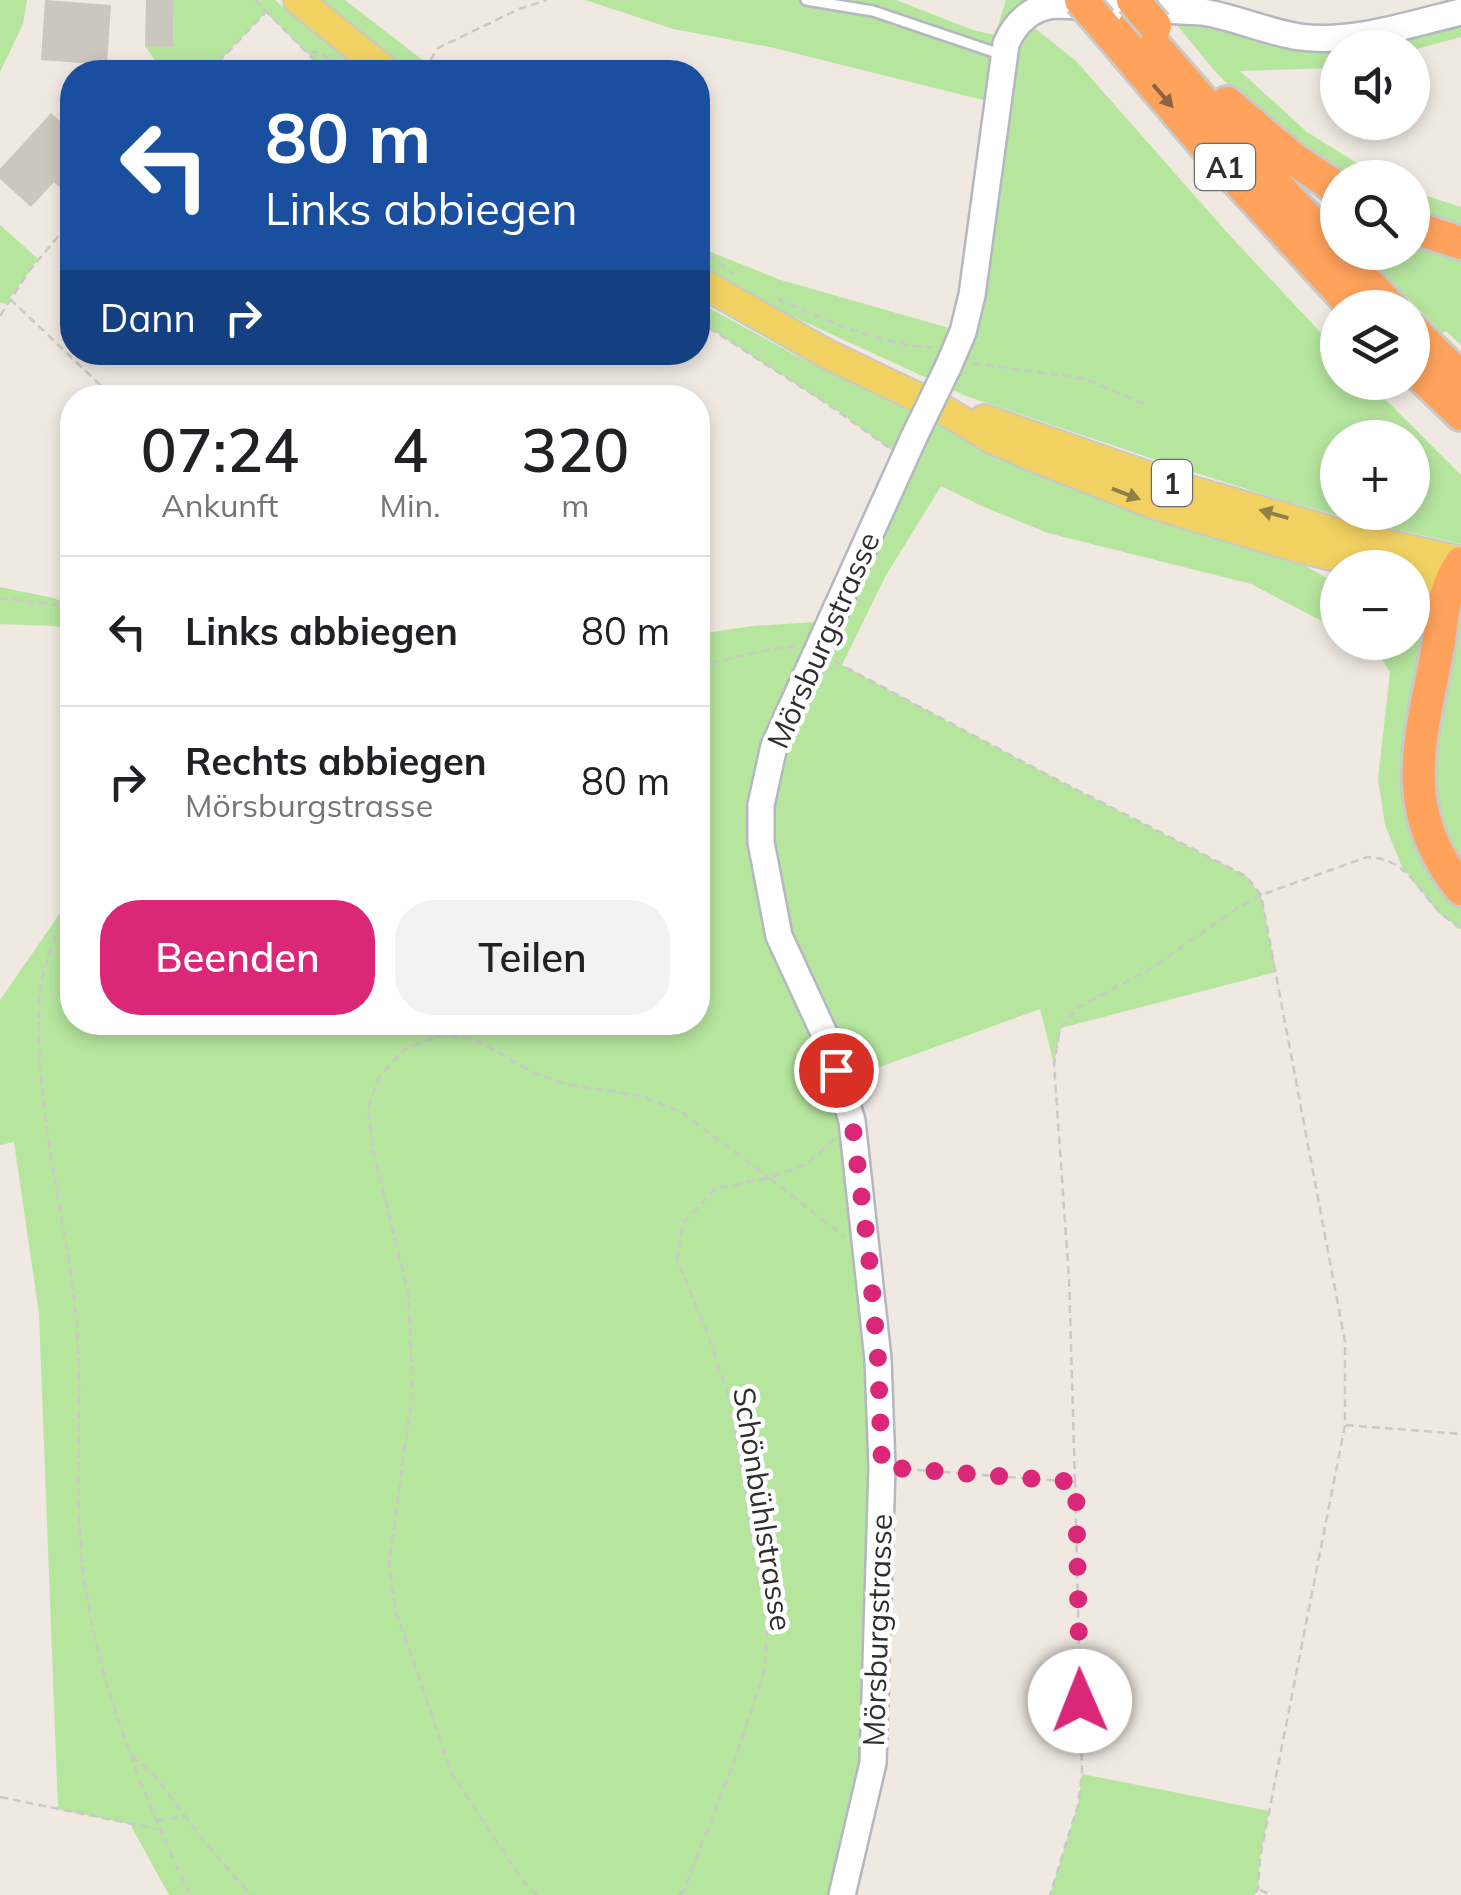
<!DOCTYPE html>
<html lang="de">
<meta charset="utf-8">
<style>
body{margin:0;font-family:Mulish,sans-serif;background:#f2f2f2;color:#202124;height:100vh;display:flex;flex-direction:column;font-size:38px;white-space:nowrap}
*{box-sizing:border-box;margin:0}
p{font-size:32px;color:#757577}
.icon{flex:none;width:55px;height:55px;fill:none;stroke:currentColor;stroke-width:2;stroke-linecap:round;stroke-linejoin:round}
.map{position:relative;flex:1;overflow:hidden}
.panel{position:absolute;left:60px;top:385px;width:650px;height:650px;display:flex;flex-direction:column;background:#fff;border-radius:40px;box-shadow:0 5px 15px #0003}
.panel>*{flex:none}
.guide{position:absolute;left:60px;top:60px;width:650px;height:305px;border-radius:40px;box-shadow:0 5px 15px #0003;background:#1a4fa0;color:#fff;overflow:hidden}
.tools{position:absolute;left:1320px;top:30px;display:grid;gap:20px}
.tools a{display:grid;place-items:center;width:110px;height:110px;border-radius:50%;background:#fff;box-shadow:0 5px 15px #0003;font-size:50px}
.pin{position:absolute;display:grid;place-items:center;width:85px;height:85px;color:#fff;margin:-42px;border:5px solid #fff;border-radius:50%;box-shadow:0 2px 10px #0007}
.me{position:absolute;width:110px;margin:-55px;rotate:359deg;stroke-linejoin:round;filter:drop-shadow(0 0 8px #0008)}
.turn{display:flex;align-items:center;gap:35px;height:210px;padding:0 40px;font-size:45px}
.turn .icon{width:130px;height:130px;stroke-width:2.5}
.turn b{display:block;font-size:70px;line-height:85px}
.then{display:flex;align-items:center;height:95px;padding:0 40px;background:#0003;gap:20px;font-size:38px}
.eta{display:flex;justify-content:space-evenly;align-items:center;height:170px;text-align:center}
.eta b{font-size:60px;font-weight:600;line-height:70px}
.button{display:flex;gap:20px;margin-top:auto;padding:20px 40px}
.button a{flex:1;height:115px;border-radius:40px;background:#db2777;color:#fff;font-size:40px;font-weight:600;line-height:115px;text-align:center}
.button a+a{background:#f2f2f2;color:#202124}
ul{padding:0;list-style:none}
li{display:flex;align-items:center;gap:30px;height:150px;padding:0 40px;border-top:2px solid #e0e0e0}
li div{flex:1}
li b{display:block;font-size:38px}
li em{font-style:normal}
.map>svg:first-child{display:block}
.green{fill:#b6e59e;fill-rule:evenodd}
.building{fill:#cbc7bf}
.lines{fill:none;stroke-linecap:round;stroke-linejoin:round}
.lane-casing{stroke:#b4b7c1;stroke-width:14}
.secondary-casing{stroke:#b4b7c1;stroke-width:30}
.primary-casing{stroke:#c9c9c9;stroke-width:32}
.highway-casing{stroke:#c9c9c9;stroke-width:38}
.path{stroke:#c9c9c9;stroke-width:2.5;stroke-dasharray:8 5;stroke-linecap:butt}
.lane{stroke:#fff;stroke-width:9}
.secondary{stroke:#fff;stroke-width:25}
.primary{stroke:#f2d163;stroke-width:28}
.highway{stroke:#ffa35c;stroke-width:32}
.secondary-bridge-casing{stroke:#b4b7c1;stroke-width:30;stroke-linecap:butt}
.highway-bridge-casing{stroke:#c9c9c9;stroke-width:38;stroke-linecap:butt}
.secondary-bridge{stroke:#fff;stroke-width:25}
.highway-bridge{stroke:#ffa35c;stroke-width:32}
.oneway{fill:#8c6343}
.oneway2{fill:#908048}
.route{stroke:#db2777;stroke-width:18;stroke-dasharray:0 32.4}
.labels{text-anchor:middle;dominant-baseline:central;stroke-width:9;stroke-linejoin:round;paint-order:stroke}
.shield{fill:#fff;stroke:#6d6d6d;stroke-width:2.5}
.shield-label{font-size:28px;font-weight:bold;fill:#2e2e2e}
.street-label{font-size:30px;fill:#2e2e2e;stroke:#fff}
</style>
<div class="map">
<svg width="1461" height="1895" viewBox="0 0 1461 1895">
<rect width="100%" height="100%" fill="#efe9e1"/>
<!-- green -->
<path class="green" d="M0,0H27L23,24L0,72Z
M174,0H275L362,72H326L266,12L209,72H163L145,46H173Z
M319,0H345L438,72H408Z
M585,0H896L973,30L995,35L1006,0H1041L1046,19L1032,26L1076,61L1232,238L1337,350L1338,382L1369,383L1461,475V544L1361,522L1285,501L1171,465L966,396L757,300L698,267V247L781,280L963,332L999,104L770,47L673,29ZM1338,438H1412V512H1338Z
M1461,17V37L1413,50L1412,48H1338L1337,68L1240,71L1307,132L1379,177H1339L1246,103L1213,69L1172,19L1227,23L1269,39Z
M1412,191L1461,207V232L1413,215Z
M0,225L38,259L6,304L0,302Z
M1413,227L1461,243V345L1446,331L1442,333L1363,253L1412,252Z
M698,302L797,356L965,438L1292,558L1337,584V629L1251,584L1048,533L984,507L941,486L885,577L842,665L1046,774L1246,876L1261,895L1276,972L1061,1028L1054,1064L1040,1009L866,1072L852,1121L869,1256L873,1763L842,1895H169L130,1824L58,1809L39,1314L14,1142L0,1145V1000L72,896V1022H698V634L753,626L830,621L904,459L839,412L698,321Z
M0,587L53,598L72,605V629L54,626L0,624Z
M1413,603L1461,613V929L1438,912L1402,867L1385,825L1378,779L1390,672L1377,651L1362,643L1412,642Z
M1082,1774L1269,1811L1260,1858L1258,1889L1254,1895H1050L1078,1805Z"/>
<!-- building -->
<path class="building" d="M45,0L111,5L107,65L41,60Z
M146,0H174L173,47L145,46Z
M51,113L72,132V199L54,182L31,207L0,179V169Z"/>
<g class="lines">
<!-- lane casing -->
<g class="lane-casing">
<path id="lane" d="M806,0L873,11L1000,54"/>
</g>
<!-- secondary casing -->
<g class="secondary-casing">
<path id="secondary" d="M948,367L963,332L972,295L1006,44C1015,22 1033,6 1057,5L1202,12C1235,17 1266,32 1300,37C1354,44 1409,24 1461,12
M842,1895L873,1763L882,1467L878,1359L852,1121L829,1044L779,936L761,842V805L774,746L914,437"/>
</g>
<!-- primary casing -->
<g class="primary-casing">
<path id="primary" d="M298,0L387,72
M698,281L827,354L944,410L992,439L1036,458L1153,504L1295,547L1380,568
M984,419L1183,488L1342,534L1461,561
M1412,575L1461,584"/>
</g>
<!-- highway casing -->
<g class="highway-casing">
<path id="highway" d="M1100,22L1205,145L1355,308
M1135,24L1265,173L1338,252
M1227,103L1292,158L1338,189
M1412,227L1461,243
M1338,252L1391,308
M1412,330L1461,378
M1412,367L1461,414
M1461,563C1440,597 1444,616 1437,652C1420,742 1397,810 1461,889"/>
</g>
<!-- path -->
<path class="path" d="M255,0L326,72
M310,53L319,52L345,72
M209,72L265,13
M437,72L431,59L438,48L519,9L547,0
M698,247L734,274
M10,299L114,398
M778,299C823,319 883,346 932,347
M0,316L29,271L72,220
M698,321L820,399L888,447
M973,363L1085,379L1145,404
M0,598L72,607
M834,661L1046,774L1246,876L1261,895L1345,1342V1425L1260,1858L1258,1889L1254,1895
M698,666L771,649L794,647
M72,899C59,926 47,954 41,984C38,1002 39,1019 39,1037C40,1128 65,1217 75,1307C84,1388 74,1469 81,1550C92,1671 139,1786 190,1895
M834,1139L807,1164L769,1178L844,1236
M1346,1425L1461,1434
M904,1469L1075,1482L1082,1774L1078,1805L1050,1895
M1075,1482L1069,1279L1054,1064L1060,1028L1079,1007L1150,969L1238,908L1261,895L1367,857C1405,859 1413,883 1436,908C1443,916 1452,922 1461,929
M132,1756L155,1776L206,1844L251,1895
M0,1797L157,1829
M157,1821L184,1816
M1260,1890L1272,1895
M537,1895L523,1881L452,1774L396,1612L389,1564L413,1389L408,1292L374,1154L368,1108L379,1077L404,1050L440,1035L476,1040L536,1074L568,1085L642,1096L683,1113L769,1178
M679,1895L684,1890L738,1751L764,1672L767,1626L730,1400L708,1335L677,1259L683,1223L715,1189L768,1178"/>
<!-- lane -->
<use href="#lane" class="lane"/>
<!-- secondary -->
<use href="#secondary" class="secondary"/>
<!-- primary -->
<use href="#primary" class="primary"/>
<!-- highway -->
<use href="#highway" class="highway"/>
<!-- secondary-bridge casing -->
<g class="secondary-bridge-casing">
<path id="secondary-bridge" d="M914,437L948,367"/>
</g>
<!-- highway-bridge casing -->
<g class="highway-bridge-casing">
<path id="highway-bridge" d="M1081,0L1100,22
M1133,0L1155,26"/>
</g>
<!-- secondary-bridge -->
<use href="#secondary-bridge" class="secondary-bridge"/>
<!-- highway-bridge -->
<use href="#highway-bridge" class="highway-bridge"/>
</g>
<!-- one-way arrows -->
<defs><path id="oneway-solid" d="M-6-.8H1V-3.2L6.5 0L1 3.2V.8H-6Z" transform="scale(2.5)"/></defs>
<use class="oneway" href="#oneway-solid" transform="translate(1163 96) rotate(49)"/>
<g class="oneway2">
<use href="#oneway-solid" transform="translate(1126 494) rotate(21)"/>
<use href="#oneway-solid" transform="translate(1274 514) rotate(-164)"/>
</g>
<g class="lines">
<!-- route -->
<path class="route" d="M836,1070L852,1121L869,1256L878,1359L882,1467L1076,1482L1080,1701"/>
</g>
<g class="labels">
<!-- shield labels -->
<g class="shield">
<rect x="1195" y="144" width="60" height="46" rx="8"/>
<rect x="1152" y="460" width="40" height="46" rx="8"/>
</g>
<g class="shield-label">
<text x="1225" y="167">A1</text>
<text x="1172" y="483">1</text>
</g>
<!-- street labels -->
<g class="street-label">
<text transform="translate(823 640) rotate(-66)">Mörsburgstrasse</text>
<text transform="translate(763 1509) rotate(81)">Schönbühlstrasse</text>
<text transform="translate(877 1630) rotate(-88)">Mörsburgstrasse</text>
</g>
</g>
</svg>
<div class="tools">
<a><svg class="icon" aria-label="sound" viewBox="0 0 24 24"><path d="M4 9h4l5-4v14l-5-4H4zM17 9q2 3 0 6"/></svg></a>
<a><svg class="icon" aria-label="search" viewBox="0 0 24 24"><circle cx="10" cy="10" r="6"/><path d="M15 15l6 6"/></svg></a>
<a><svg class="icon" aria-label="layers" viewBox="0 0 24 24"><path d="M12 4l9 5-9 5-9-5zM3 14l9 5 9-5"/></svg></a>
<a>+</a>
<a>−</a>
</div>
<div class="pin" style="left:836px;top:1070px;background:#d93025"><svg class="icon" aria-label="arrive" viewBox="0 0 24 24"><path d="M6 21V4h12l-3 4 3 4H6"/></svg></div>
<svg class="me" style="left:1080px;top:1701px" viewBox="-20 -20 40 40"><circle r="19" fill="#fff"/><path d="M0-13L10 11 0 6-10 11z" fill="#db2777"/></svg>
<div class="guide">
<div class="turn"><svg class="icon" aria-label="left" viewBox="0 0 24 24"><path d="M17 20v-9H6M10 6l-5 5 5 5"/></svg><div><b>80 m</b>Links abbiegen</div></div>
<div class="then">Dann<svg class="icon" aria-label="right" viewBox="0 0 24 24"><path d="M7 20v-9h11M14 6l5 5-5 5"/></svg></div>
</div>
<section class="panel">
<div class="eta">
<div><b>07:24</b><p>Ankunft</p></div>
<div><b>4</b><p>Min.</p></div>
<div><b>320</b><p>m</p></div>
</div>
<ul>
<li><svg class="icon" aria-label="left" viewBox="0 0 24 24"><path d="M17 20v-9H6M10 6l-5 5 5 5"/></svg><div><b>Links abbiegen</b></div><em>80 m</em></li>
<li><svg class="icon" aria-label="right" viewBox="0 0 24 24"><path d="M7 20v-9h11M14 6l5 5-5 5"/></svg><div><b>Rechts abbiegen</b><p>Mörsburgstrasse</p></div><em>80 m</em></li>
</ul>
<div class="button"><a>Beenden</a><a>Teilen</a></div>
</section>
</div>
